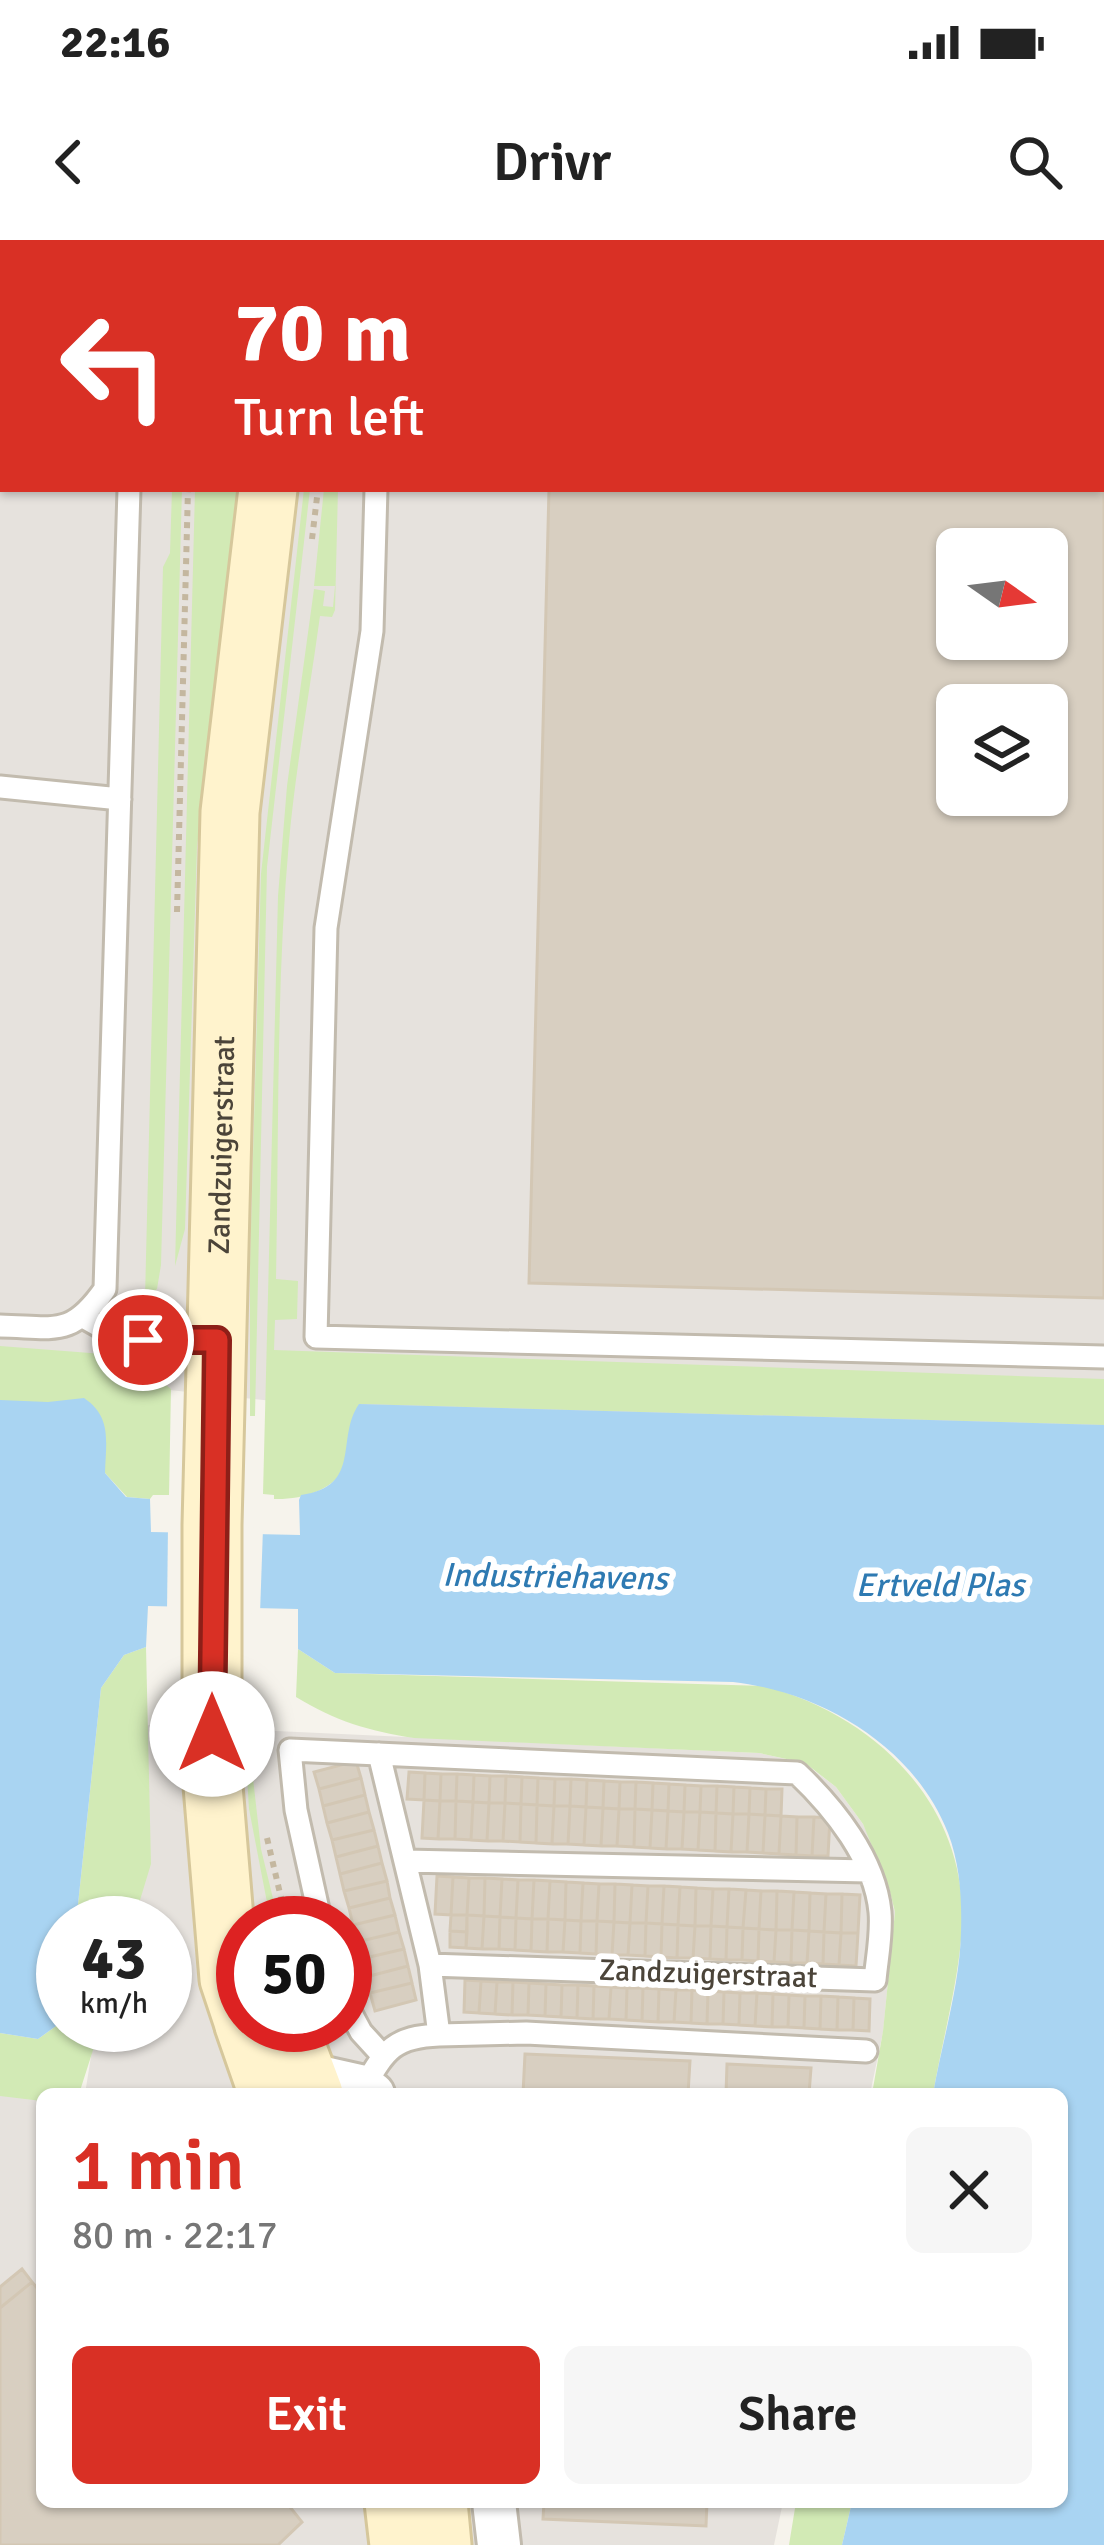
<!DOCTYPE html>
<meta charset="utf-8">
<style>
body{margin:0;font-family:Signika,sans-serif;background:#f6f6f6;color:#222;height:100vh;display:flex;flex-direction:column;font-size:45px;white-space:nowrap}
*{box-sizing:border-box;margin:0}
p{font-size:39px;color:#767676}
.icon{flex:none;width:66px;height:66px;fill:none;stroke:currentColor;stroke-width:2;stroke-linecap:round;stroke-linejoin:round}
.map{position:relative;flex:1;overflow:hidden}
.drawer{position:absolute;left:36px;top:1848px;width:1032px;height:420px;display:flex;flex-direction:column;background:#fff;border-radius:18px;box-shadow:0 3px 9px #0004}
.drawer>*{flex:none}
.top-card{position:absolute;left:0px;top:0px;width:1104px;height:252px;box-shadow:0 3px 9px #0004;background:#d93025;color:#fff;overflow:hidden}
.needle{width:78px;rotate:104deg}
.buttons{position:absolute;left:936px;top:288px;display:grid;gap:24px}
.buttons a{display:grid;place-items:center;width:132px;height:132px;border-radius:18px;background:#fff;box-shadow:0 3px 9px #0004;font-size:60px}
.speed{position:absolute;left:36px;top:1656px;display:flex;gap:24px;font-size:60px;font-weight:700;text-align:center}
.speed>*{display:grid;place-content:center;width:156px;height:156px;border-radius:50%;background:#fff;box-shadow:0 3px 9px #0004;line-height:1}
.speed small{font-size:30px;font-weight:400}
.speed .limit{border:18px solid #d22;background:#fff;color:#111}
.pin{position:absolute;display:grid;place-items:center;width:102px;height:102px;color:#fff;margin:-51px;border:6px solid #fff;border-radius:50%;box-shadow:0 3px 12px #0007}
.me{position:absolute;width:132px;margin:-66px;rotate:0deg;stroke-linejoin:round;filter:drop-shadow(0 0 9px #0008)}
.turn{display:flex;align-items:center;gap:42px;height:252px;padding:0 36px;font-size:54px}
.turn .icon{width:156px;height:156px;stroke-width:2.5}
.turn b{display:block;font-size:84px;line-height:102px}
.round{display:grid;place-items:center;flex:none;width:126px;height:126px;border-radius:18px;background:#f6f6f6}
.summary{display:flex;align-items:center;justify-content:space-between;height:204px;padding:0 36px}
h1{font-size:72px;font-weight:600;line-height:90px;color:#d93025}
.primary-button{display:flex;gap:24px;margin-top:auto;padding:24px 36px}
.primary-button a{flex:1;height:138px;border-radius:18px;background:#d93025;color:#fff;font-size:48px;font-weight:600;line-height:138px;text-align:center}
.primary-button a+a{background:#f6f6f6;color:#222}
.status{display:flex;justify-content:space-between;align-items:center;height:84px;padding:0 60px;background:#fff;direction:ltr}
.status svg{height:33px;fill:currentColor}
header{display:flex;justify-content:space-between;align-items:center;height:156px;padding:0 36px;background:#fff;font-size:54px;font-weight:600}
.map>svg:first-child{display:block}
.industrial{fill:#e6e2dd;fill-rule:evenodd}
.green{fill:#d2eab5}
.water{fill:#a9d4f2}
.pier{fill:#f6f3ec}
.building{fill:#d8cfc1;stroke:#d3c7b4;stroke-width:3;fill-rule:evenodd}
.lines{fill:none;stroke-linecap:round;stroke-linejoin:round}
.lane-casing{stroke:#c2bbae;stroke-width:27}
.street-casing{stroke:#c2bbae;stroke-width:48}
.secondary-casing{stroke:#d6c79b;stroke-width:63}
.path{stroke:#c4b79f;stroke-width:6;stroke-dasharray:6 6;stroke-linecap:butt}
.lane{stroke:#fff;stroke-width:21}
.street{stroke:#fff;stroke-width:42}
.secondary{stroke:#fff3cd;stroke-width:57}
.route-casing{stroke:#8d1f18;stroke-width:30}
.route{stroke:#d93025;stroke-width:21}
.labels{text-anchor:middle;dominant-baseline:central;stroke-width:12;stroke-linejoin:round;paint-order:stroke}
.street-label{font-size:30px;fill:#4b4439;stroke:#fff}
.water-label{font-size:33px;font-style:italic;fill:#2e7ab2;stroke:#fff}
</style>
<div class="status"><b>22:16</b><svg viewBox="0 0 49 12"><path d="M0 12V9h3v3zM5 12V6h3v6zM10 12V3h3v9zM15 12V0h3v12zM26 1h20v11H26zM47 4h2v5h-2z"/></svg></div>
<header><svg class="icon" aria-label="back" viewBox="0 0 24 24"><path d="M15 5l-7 7 7 7"/></svg>Drivr<svg class="icon" aria-label="search" viewBox="0 0 24 24"><circle cx="10" cy="10" r="6"/><path d="M15 15l6 6"/></svg></header>
<div class="map">
<svg width="1104" height="2305" viewBox="0 0 1104 2305">
<rect width="100%" height="100%" fill="#f6f3ec"/>
<!-- industrial -->
<path class="industrial" d="M0,0H1104V1250L104,1143L0,1213ZM3,3H1101V249H3ZM957,309H1047V399H957ZM957,465H1047V555H957Z
M145,1485L759,1513L804,1523L836,1547L863,1584L878,1615L895,1672L883,1792L870,1854H85L96,1785H165V1683H113ZM243,1683H345V1785H243Z
M0,1822L42,1854V2262H783L774,2305H0Z"/>
<!-- green -->
<path class="green" d="M172,249H182L161,1025L157,1049L145,1058L163,327L170,313Z
M195,249H239L197,607L185,989L175,1026Z
M304,249H310L267,627L255,1176H250V1024L261,634Z
M324,249H338L335,370L332,377L320,376C310,450 296,525 289,601C276,746 279,894 276,1039L298,1041L297,1079L275,1080L274,1110L1104,1139V1185L360,1164C347,1182 352,1200 346,1221C339,1251 299,1260 274,1259V1255L263,1254L278,656L287,546L314,349L325,351L323,366L333,367L335,346H314Z
M0,1106L129,1116L171,1149L169,1255H153L150,1259L127,1257L105,1233L0,1177Z
M146,1407L151,1624L133,1683H76L101,1448L124,1415Z
M298,1409L335,1433L765,1446C881,1478 974,1572 961,1700C956,1751 942,1803 933,1854H872L883,1791L895,1672L889,1648L863,1584L836,1547L805,1523L759,1513L414,1498C369,1491 335,1481 296,1457Z
M245,1502L249,1503L261,1609L279,1683H271L249,1569Z
M63,1781V1785H101L79,1854H42V1861L0,1856V1793L38,1799Z
M796,2262H852L842,2305H789Z"/>
<!-- water -->
<path class="water" d="M84,1158C112,1177 106,1201 105,1233L126,1257L150,1259L151,1292L300,1295L299,1260L301,1255C363,1246 335,1199 359,1164L1104,1185V2305H842L852,2262H1062V1854H933C942,1802 960,1745 961,1692C962,1659 960,1624 948,1593C914,1506 821,1452 733,1442L335,1433L298,1409V1369L148,1366L146,1407L124,1415L101,1448L76,1683H63V1781L38,1799L0,1793V1160L48,1162Z"/>
<!-- pier -->
<path class="pier" d="M168,1286L263,1288L260,1374L167,1372Z"/>
<!-- building -->
<path class="building" d="M0,0H88L3,3V134Z
M555,0H1104V1058L529,1043L549,249H1101V3H555ZM957,309H1047V399H957ZM957,465H1047V555H957Z
M356,1521L361,1538L319,1549L314,1532Z
M409,1532L425,1533L424,1560L407,1559Z
M425,1533L441,1534L440,1561L424,1560Z
M441,1534H457L456,1561H440Z
M457,1534L474,1535L473,1562L456,1561Z
M474,1535L490,1536L489,1563L473,1562Z
M490,1536H506L505,1563H489Z
M506,1536L522,1537L521,1564L505,1563Z
M522,1537L538,1538L537,1565L521,1564Z
M361,1538L365,1555L323,1566L319,1549Z
M538,1538L555,1539L554,1566L537,1565Z
M555,1539H571L570,1566H554Z
M571,1539L587,1540L586,1567L570,1566Z
M587,1540L604,1541L603,1568L586,1567Z
M604,1541L620,1542L619,1569L603,1568Z
M620,1542H636L635,1569H619Z
M636,1542L653,1543L652,1570L635,1569Z
M653,1543L669,1544L668,1571L652,1570Z
M669,1544L685,1545L684,1572L668,1571Z
M685,1545L701,1546L700,1572H684Z
M701,1546H717L716,1573L700,1572Z
M717,1546L734,1547L733,1574L716,1573Z
M734,1547L750,1548L749,1574H733Z
M750,1548L766,1549L765,1575L749,1574Z
M766,1549H782L781,1576L765,1575Z
M365,1555L369,1572L327,1583L323,1566Z
M424,1560L440,1561L438,1599L422,1598Z
M440,1561H456L455,1599H438Z
M456,1561L473,1562L471,1600L455,1599Z
M473,1562L489,1563L487,1601L471,1600Z
M489,1563H505L503,1601H487Z
M505,1563L521,1564L520,1602L503,1601Z
M521,1564L537,1565L536,1603L520,1602Z
M537,1565L554,1566L552,1604L536,1603Z
M554,1566H570L568,1604H552Z
M570,1566L586,1567L584,1605L568,1604Z
M586,1567L603,1568L601,1606L584,1605Z
M603,1568L619,1569L617,1606H601Z
M619,1569H635L634,1607L617,1606Z
M635,1569L652,1570L650,1608L634,1607Z
M652,1570L668,1571L666,1609L650,1608Z
M668,1571L684,1572L682,1609H666Z
M369,1572L374,1590L332,1600L327,1583Z
M684,1572H700L698,1610L682,1609Z
M700,1572L716,1573L715,1611L698,1610Z
M716,1573L733,1574L731,1612L715,1611Z
M733,1574H749L747,1612H731Z
M749,1574L765,1575L763,1613L747,1612Z
M765,1575L781,1576L779,1614L763,1613Z
M781,1576L797,1577L796,1615L779,1614Z
M797,1577H814L812,1616L796,1615Z
M814,1577L830,1578L828,1616H812Z
M374,1590L378,1606L336,1617L332,1600Z
M378,1606L382,1623L340,1634L336,1617Z
M382,1623L387,1641L344,1651L340,1634Z
M437,1636L453,1637L451,1675L435,1674Z
M453,1637L469,1638L467,1675H451Z
M469,1638H485L484,1676L467,1675Z
M485,1638L502,1639L500,1677L484,1676Z
M502,1639L518,1640L516,1678L500,1677Z
M518,1640H534L532,1679L516,1678Z
M534,1640L550,1641L548,1679H532Z
M387,1641L390,1658L349,1668L344,1651Z
M550,1641L566,1642L565,1680L548,1679Z
M566,1642L583,1643L581,1681L565,1680Z
M583,1643L599,1644L597,1681H581Z
M599,1644H615L614,1682L597,1681Z
M615,1644L632,1645L630,1683L614,1682Z
M632,1645L648,1646L646,1683H630Z
M648,1646H664L662,1684L646,1683Z
M664,1646L680,1647L678,1685L662,1684Z
M680,1647L696,1648L695,1686L678,1685Z
M696,1648L713,1649L711,1686H695Z
M713,1649H729L727,1687L711,1686Z
M729,1649L746,1650L743,1688L727,1687Z
M746,1650L761,1651L759,1689L743,1688Z
M761,1651H777L776,1690L759,1689Z
M777,1651L794,1652L792,1690H776Z
M794,1652L810,1653L809,1691L792,1690Z
M810,1653L826,1654L824,1692L809,1691Z
M826,1654H842L841,1693L824,1692Z
M842,1654L860,1655L858,1693H841Z
M390,1658L395,1675L353,1685L349,1668Z
M395,1675L399,1692L357,1702L353,1685Z
M451,1675H467V1692L450,1691Z
M467,1675L484,1676L482,1709L466,1708Z
M484,1676L500,1677L499,1709H482Z
M500,1677L516,1678L515,1710L499,1709Z
M516,1678L532,1679L531,1711L515,1710Z
M532,1679H548L547,1712L531,1711Z
M548,1679L565,1680L563,1712H547Z
M565,1680L581,1681L580,1713L563,1712Z
M581,1681H597L596,1714L580,1713Z
M597,1681L614,1682L612,1715L596,1714Z
M614,1682L630,1683L628,1715H612Z
M630,1683H646L645,1716L628,1715Z
M646,1683L662,1684L661,1717L645,1716Z
M662,1684L678,1685L677,1718L661,1717Z
M678,1685L695,1686L693,1718H677Z
M695,1686H711L710,1719L693,1718Z
M711,1686L727,1687L726,1720L710,1719Z
M727,1687L743,1688L742,1720H726Z
M743,1688L759,1689L758,1721L742,1720Z
M759,1689L776,1690L774,1722L758,1721Z
M776,1690H792L791,1723L774,1722Z
M792,1690L809,1691L807,1723H791Z
M450,1691L467,1692L466,1708L450,1707Z
M809,1691L824,1692L823,1724L807,1723Z
M399,1692L404,1709L361,1719L357,1702Z
M824,1692L841,1693L839,1725L823,1724Z
M841,1693H858L856,1726L839,1725Z
M404,1709L408,1726L366,1737L361,1719Z
M408,1726L412,1743L370,1753L366,1737Z
M465,1740L481,1741L479,1773L464,1772Z
M481,1741L497,1742L495,1774L479,1773Z
M497,1742H513L512,1775L495,1774Z
M513,1742L529,1743L528,1775H512Z
M412,1743L416,1760L375,1771L370,1753Z
M529,1743L546,1744L545,1776L528,1775Z
M546,1744L562,1745L561,1777L545,1776Z
M562,1745H578L577,1778L561,1777Z
M578,1745L594,1746L593,1779L577,1778Z
M594,1746L611,1747L609,1779H593Z
M611,1747L627,1748L626,1780L609,1779Z
M627,1748H643L642,1781L626,1780Z
M643,1748L659,1749L658,1782L642,1781Z
M659,1749L676,1750L674,1782H658Z
M676,1750H692L691,1783L674,1782Z
M692,1750L708,1751L707,1784L691,1783Z
M708,1751L724,1752L723,1784H707Z
M724,1752L740,1753L739,1785L723,1784Z
M740,1753H757L755,1786L739,1785Z
M757,1753L773,1754L772,1787L755,1786Z
M773,1754L789,1755L788,1787H772Z
M789,1755L805,1756L804,1788L788,1787Z
M805,1756H821L820,1789L804,1788Z
M821,1756L838,1757L837,1790L820,1789Z
M838,1757L854,1758L853,1790H837Z
M854,1758L870,1759L869,1791L853,1790Z
M525,1814L690,1821L688,1854H523Z
M727,1824L811,1828L809,1854H726Z
M22,2029L32,2042L0,2068V2047Z
M32,2042L42,2054V2262H286L302,2282L278,2305H0V2068Z
M544,2262H707L706,2286L543,2279Z"/>
<g class="lines">
<!-- lane casing -->
<g class="lane-casing">
<path id="lane" d="M137,3V0
M384,3V0
M376,249L372,391L326,688L316,1097L1104,1117
M0,547L120,559
M85,1078C129,1106 166,1101 216,1100
M0,1086C55,1087 71,1098 105,1049L129,249
M405,1621L868,1631
M321,1683L296,1570L290,1510L797,1533C834,1568 875,1619 880,1672C882,1694 877,1718 875,1740L430,1725
M345,1762L361,1792L382,1815
M439,1795L526,1793L866,1811
M364,1847C386,1809 394,1797 439,1795L430,1725L379,1514"/>
</g>
<!-- street casing -->
<g class="street-casing">
<path id="street" d="M306,1834L364,1847L373,1854
M494,2262L499,2305"/>
</g>
<!-- secondary casing -->
<g class="secondary-casing">
<g id="secondary">
<path d="M283,3L284,0"/>
<path id="s1" d="M243,1781L229,1739L212,1534V1285L230,572L268,249"/>
<path d="M244,1785L268,1854"/>
<path d="M288,1785L314,1854"/>
<path d="M394,2262L399,2305"/>
<path d="M438,2262L442,2305"/>
</g>
</g>
<!-- path -->
<path class="path" d="M195,3V0
M312,299L318,249
M177,672L188,249
M267,1598L287,1683"/>
<!-- lane -->
<use href="#lane" class="lane"/>
<!-- street -->
<use href="#street" class="street"/>
<!-- secondary -->
<use href="#secondary" class="secondary"/>
</g>
<g class="lines">
<!-- route casing -->
<g class="route-casing">
<path id="route" d="M143,1100H217L212,1494"/>
</g>
<!-- route -->
<use href="#route" class="route"/>
</g>
<g class="labels">
<!-- street labels -->
<g class="street-label">
<text stroke="none"><textPath href="#s1" startOffset="879">Zandzuigerstraat</textPath></text>
<text transform="translate(708 1734) rotate(2)">Zandzuigerstraat</text>
</g>
<!-- water labels -->
<g class="water-label">
<text transform="translate(555 1337) rotate(1)">Industriehavens</text>
<text x="940" y="1345">Ertveld Plas</text>
</g>
</g>
</svg>
<div class="buttons">
<a><svg class="needle" viewBox="-14 -14 28 28"><path d="M0-13l5 13h-10z" fill="#e53935"/><path d="M0 13l5-13h-10z" fill="#767676"/></svg></a>
<a><svg class="icon" aria-label="layers" viewBox="0 0 24 24"><path d="M12 4l9 5-9 5-9-5zM3 14l9 5 9-5"/></svg></a>
</div>
<div class="speed"><div>43<small>km/h</small></div><div class="limit">50</div></div>
<div class="pin" style="left:143px;top:1100px;background:#d93025"><svg class="icon" aria-label="arrive" viewBox="0 0 24 24"><path d="M6 21V4h12l-3 4 3 4H6"/></svg></div>
<svg class="me" style="left:212px;top:1494px" viewBox="-20 -20 40 40"><circle r="19" fill="#fff"/><path d="M0-13L10 11 0 6-10 11z" fill="#d93025"/></svg>
<div class="top-card">
<div class="turn"><svg class="icon" aria-label="left" viewBox="0 0 24 24"><path d="M17 20v-9H6M10 6l-5 5 5 5"/></svg><div><b>70 m</b>Turn left</div></div>
</div>
<section class="drawer">
<div class="summary"><div><h1>1 min</h1><p>80 m · 22:17</p></div><a class="round"><svg class="icon" aria-label="close" viewBox="0 0 24 24"><path d="M6 6l12 12M18 6L6 18"/></svg></a></div>
<div class="primary-button"><a>Exit</a><a>Share</a></div>
</section>
</div>
